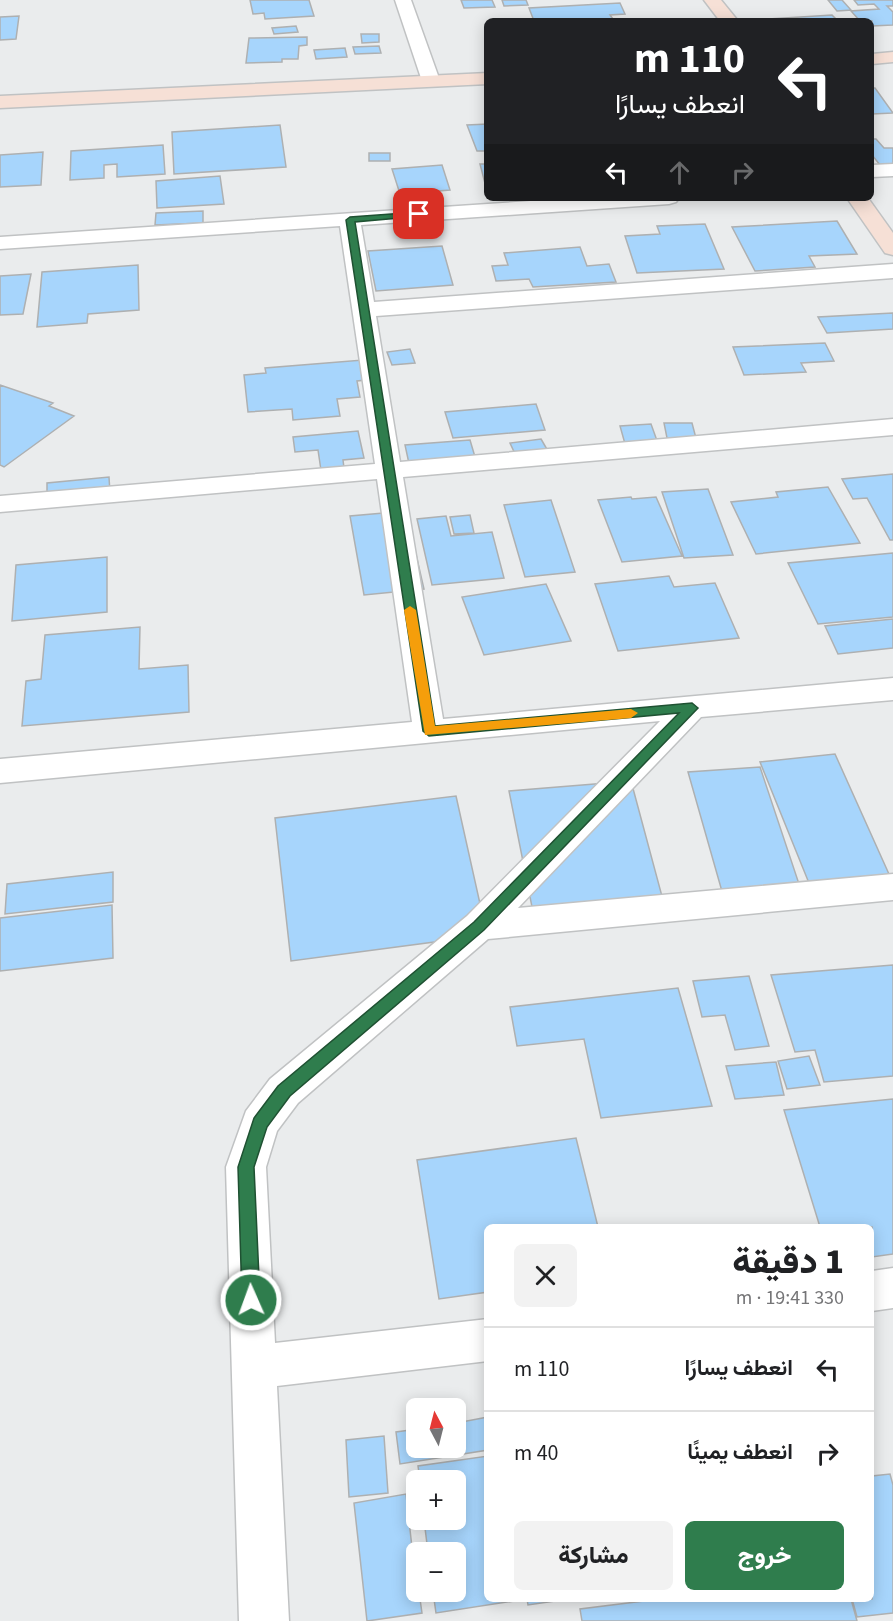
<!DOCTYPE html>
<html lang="ar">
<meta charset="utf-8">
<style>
body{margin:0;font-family:"Source Sans 3",Vazirmatn,sans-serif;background:#f2f2f2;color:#202124;direction:rtl;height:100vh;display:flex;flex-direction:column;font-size:22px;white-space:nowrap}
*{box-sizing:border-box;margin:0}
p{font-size:20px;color:#757577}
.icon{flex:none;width:33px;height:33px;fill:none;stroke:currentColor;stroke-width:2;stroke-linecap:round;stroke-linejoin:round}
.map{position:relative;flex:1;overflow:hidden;direction:ltr}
.panel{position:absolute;left:484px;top:1224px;width:390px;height:378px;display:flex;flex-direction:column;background:#fff;border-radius:9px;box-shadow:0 3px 15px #0003;direction:rtl}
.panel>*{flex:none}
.banner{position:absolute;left:484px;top:18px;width:390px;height:183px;border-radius:9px;box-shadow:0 3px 15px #0003;direction:rtl;background:#202124;color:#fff;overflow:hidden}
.needle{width:39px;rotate:353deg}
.controls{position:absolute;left:406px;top:1398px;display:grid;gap:12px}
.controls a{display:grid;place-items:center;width:60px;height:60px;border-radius:9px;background:#fff;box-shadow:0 3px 15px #0003;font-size:30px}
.pin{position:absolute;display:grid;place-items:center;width:51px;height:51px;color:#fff;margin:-26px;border-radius:12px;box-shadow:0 3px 9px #0006}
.me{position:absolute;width:66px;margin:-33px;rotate:358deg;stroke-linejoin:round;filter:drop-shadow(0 0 4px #0008)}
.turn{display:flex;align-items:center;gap:21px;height:126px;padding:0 30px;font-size:27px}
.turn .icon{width:78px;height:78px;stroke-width:2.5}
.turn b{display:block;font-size:42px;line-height:51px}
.lanes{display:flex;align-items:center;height:57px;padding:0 30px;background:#0003;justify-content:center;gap:30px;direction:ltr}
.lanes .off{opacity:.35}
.round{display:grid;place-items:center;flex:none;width:63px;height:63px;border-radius:9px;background:#f2f2f2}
.overview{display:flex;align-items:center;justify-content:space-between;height:102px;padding:0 30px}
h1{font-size:36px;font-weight:800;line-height:45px}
.action{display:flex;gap:12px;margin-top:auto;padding:12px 30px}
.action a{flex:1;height:69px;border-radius:9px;background:#2f7d4d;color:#fff;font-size:24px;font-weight:800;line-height:69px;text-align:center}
.action a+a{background:#f2f2f2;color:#202124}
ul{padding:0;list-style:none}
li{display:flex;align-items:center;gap:18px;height:84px;padding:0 30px;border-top:2px solid #e0e0e0}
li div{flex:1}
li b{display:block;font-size:22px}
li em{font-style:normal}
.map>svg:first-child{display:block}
.building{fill:#a7d5fc;stroke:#aeb0b1;stroke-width:1.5}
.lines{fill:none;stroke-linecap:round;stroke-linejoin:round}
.street-casing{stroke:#c0c2c3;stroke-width:3}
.secondary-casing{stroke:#c0c2c3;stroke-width:3}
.street{fill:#fff;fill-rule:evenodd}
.secondary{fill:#f6e0d6;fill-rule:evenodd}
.route{fill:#2f7d4d;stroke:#1f5132;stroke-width:1.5}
.slow{fill:#f59e0b}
</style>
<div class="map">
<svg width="893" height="1621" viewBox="0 0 893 1621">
<rect width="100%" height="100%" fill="#eaeced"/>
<!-- building -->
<path class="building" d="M250,0H309L314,16L265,19L264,13L253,14Z
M461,0H492L495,7L464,8Z
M502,0H526L528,5L504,6Z
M828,0H842L851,10L837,11Z
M854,0H893V6H887L893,12V25L872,26V21H860L851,11L879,9L874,4L858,5Z
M620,3L625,14L610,15L613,19L534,21L529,8Z
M832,15L838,21H772L770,19Z
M19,16L16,39L0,40V17Z
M296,26L298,32L274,34L272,28Z
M361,34H379V42L362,43Z
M307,37V45L299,46L298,59H282V62L246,63L249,38Z
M379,46L381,53L355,54L353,47Z
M345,48L347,57L316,59L314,50Z
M872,88H875L893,113L872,114Z
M488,124V151H477L467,125Z
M280,125L286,167L174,174L172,132Z
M872,139H876L884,148H893V164L880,165L872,155Z
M163,145L165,174L117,177V164L104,165V178L70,180L71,151Z
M43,152L41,185L0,187V155Z
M369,153H390V161H369Z
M480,164H488V195Z
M442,165L450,190L400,194L392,169Z
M220,176L224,204L157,208L156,181Z
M203,211V223L155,225L156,213Z
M837,221L857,254L809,256L815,267L755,271L732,227Z
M705,224L724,269L637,273L625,236L660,234L657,226Z
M442,246L453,285L376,291L368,251Z
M580,247L587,266L609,264L616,282L533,287L529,279L496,281L492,266L508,265L504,253Z
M138,265L139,310L88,314L87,323L37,327L42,272Z
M31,274L23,314L0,315V276Z
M893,313V329L827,333L818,317Z
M825,343L834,361L801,363L806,372L744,375L733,347Z
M410,349L415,363L392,365L387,352Z
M363,360L366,380L357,381L360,397L337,399L340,416L293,420L292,409L248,412L244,375L266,373L265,368Z
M0,385L53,403L49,406L74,416L4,467L0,465Z
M536,404L545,430L453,438L445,412Z
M664,423H692L697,442L668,443Z
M651,424L660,449L627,451L620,426Z
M358,431L364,458L343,460L345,476L322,477L318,450L295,452L293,437Z
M541,439L548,451L516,456L510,443Z
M470,440L478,467L411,473L405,445Z
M893,474V540H890L867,498L853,499L842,479Z
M109,477L110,493L47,500V483Z
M828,487L860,543L756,554L731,502L778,497L776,492Z
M708,489L733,555L684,558L662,492Z
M631,497L632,499L656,497L682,556L622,562L598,500Z
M551,500L575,572L525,577L504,505Z
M406,511L424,589L364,595L350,516Z
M470,515L474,533L454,534L450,517Z
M446,516L451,536L492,532L504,578L432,585L417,519Z
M893,553V617L818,624L788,563Z
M107,557V612L12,621L16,565Z
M669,576L674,587L715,583L739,638L618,651L595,584Z
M546,584L571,641L484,655L462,597Z
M893,619V648L838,654L825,626Z
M140,627L139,669L188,665L189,712L22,726L26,681L41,679L45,635Z
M835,754L893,883L813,893L760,762Z
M760,767L803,896L725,902L688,772Z
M631,781L663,900L533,912L509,791Z
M456,796L487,935L291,961L275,818Z
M113,872V902L5,914L7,884Z
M112,905L113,958L0,971V918Z
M893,965V1076L824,1082L815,1050L795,1052L771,975Z
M749,976L769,1046L735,1050L725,1015L702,1017L693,981Z
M678,988L712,1106L601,1118L584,1039L517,1046L510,1007Z
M809,1056L820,1085L787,1089L778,1061Z
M776,1062L784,1095L735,1099L726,1066Z
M893,1099V1254L872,1257V1227H820L784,1110Z
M576,1138L598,1227H488V1292L439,1299L417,1160Z
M488,1417V1450L400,1464L396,1432L417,1429V1448H456V1423Z
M384,1436L388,1493L349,1497L346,1440Z
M488,1456V1599H569L528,1605L527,1599L436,1613L433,1592H456V1552H428L424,1520H456V1480H420L418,1466Z
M890,1474L893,1485V1613L857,1617L852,1599H872V1476Z
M406,1494L417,1592H419L422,1613L367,1621L354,1503Z
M660,1599H851L857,1621H582L580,1609Z"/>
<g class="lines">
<!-- street casing -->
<g class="street-casing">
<path id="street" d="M395,0H411L440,81L438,85H424L422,81Z
M893,164V176L872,177V165Z
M576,198H679L676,202L669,204L361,225L374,302L893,264V278L376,316L400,462L893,419V435L403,477L443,719L893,678V700L701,717L518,908L893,874V900L488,939L298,1103L277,1131L266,1167L275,1343L488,1319V1361L277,1386L289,1621H239L226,1167L246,1111L270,1079L467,916L660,721L0,783V759L412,722L377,479L0,512V496L375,464L340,226L0,249V237Z
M893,1268V1308L872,1311V1271Z"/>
</g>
<!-- secondary casing -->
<g class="secondary-casing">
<path id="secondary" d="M704,0H721L738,21H720Z
M893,52V62L872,64V54Z
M488,73V84L0,108V96Z
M847,198H868L893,233V255L885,253Z"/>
</g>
<!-- street -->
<use href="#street" class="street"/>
<!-- secondary -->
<use href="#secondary" class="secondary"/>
</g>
<!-- route -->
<path class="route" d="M419,212L423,214L422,216L355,222L435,726L692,703L698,708L484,930L290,1096L267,1127L254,1167L260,1300L257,1306L251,1309L245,1306L242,1300L238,1167L254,1118L278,1086L474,922L679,713L429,736L423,731L346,220L350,217Z"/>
<!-- slow -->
<path class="slow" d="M410,606L416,610L435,726L631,709L638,713L631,718L425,735L404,610Z"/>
</svg>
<div class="controls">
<a><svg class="needle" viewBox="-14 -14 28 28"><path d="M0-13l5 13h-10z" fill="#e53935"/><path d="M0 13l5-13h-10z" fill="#757577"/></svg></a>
<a>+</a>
<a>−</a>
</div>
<div class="pin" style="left:419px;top:214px;background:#d93025"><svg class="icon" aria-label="arrive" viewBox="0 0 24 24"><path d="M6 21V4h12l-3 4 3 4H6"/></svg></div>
<svg class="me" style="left:251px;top:1300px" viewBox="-20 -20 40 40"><circle r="17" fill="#2f7d4d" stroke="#fff" stroke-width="3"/><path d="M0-11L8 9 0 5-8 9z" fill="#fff"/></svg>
<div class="banner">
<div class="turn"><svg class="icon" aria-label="left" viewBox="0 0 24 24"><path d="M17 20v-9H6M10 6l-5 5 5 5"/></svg><div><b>110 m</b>انعطف يسارًا</div></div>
<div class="lanes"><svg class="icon" aria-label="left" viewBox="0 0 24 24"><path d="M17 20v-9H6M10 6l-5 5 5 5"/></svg><svg class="icon off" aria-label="ahead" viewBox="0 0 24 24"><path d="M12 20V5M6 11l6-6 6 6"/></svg><svg class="icon off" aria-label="right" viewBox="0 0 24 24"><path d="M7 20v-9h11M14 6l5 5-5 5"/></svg></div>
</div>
<section class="panel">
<div class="overview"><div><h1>1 دقيقة</h1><p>330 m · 19:41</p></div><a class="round"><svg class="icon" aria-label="close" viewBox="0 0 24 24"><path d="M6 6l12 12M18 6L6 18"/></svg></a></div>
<ul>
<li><svg class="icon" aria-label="left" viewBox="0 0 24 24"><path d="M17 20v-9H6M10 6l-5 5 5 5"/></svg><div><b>انعطف يسارًا</b></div><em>110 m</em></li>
<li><svg class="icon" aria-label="right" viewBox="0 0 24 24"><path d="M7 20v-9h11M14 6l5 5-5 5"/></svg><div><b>انعطف يمينًا</b></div><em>40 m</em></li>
</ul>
<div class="action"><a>خروج</a><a>مشاركة</a></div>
</section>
</div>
